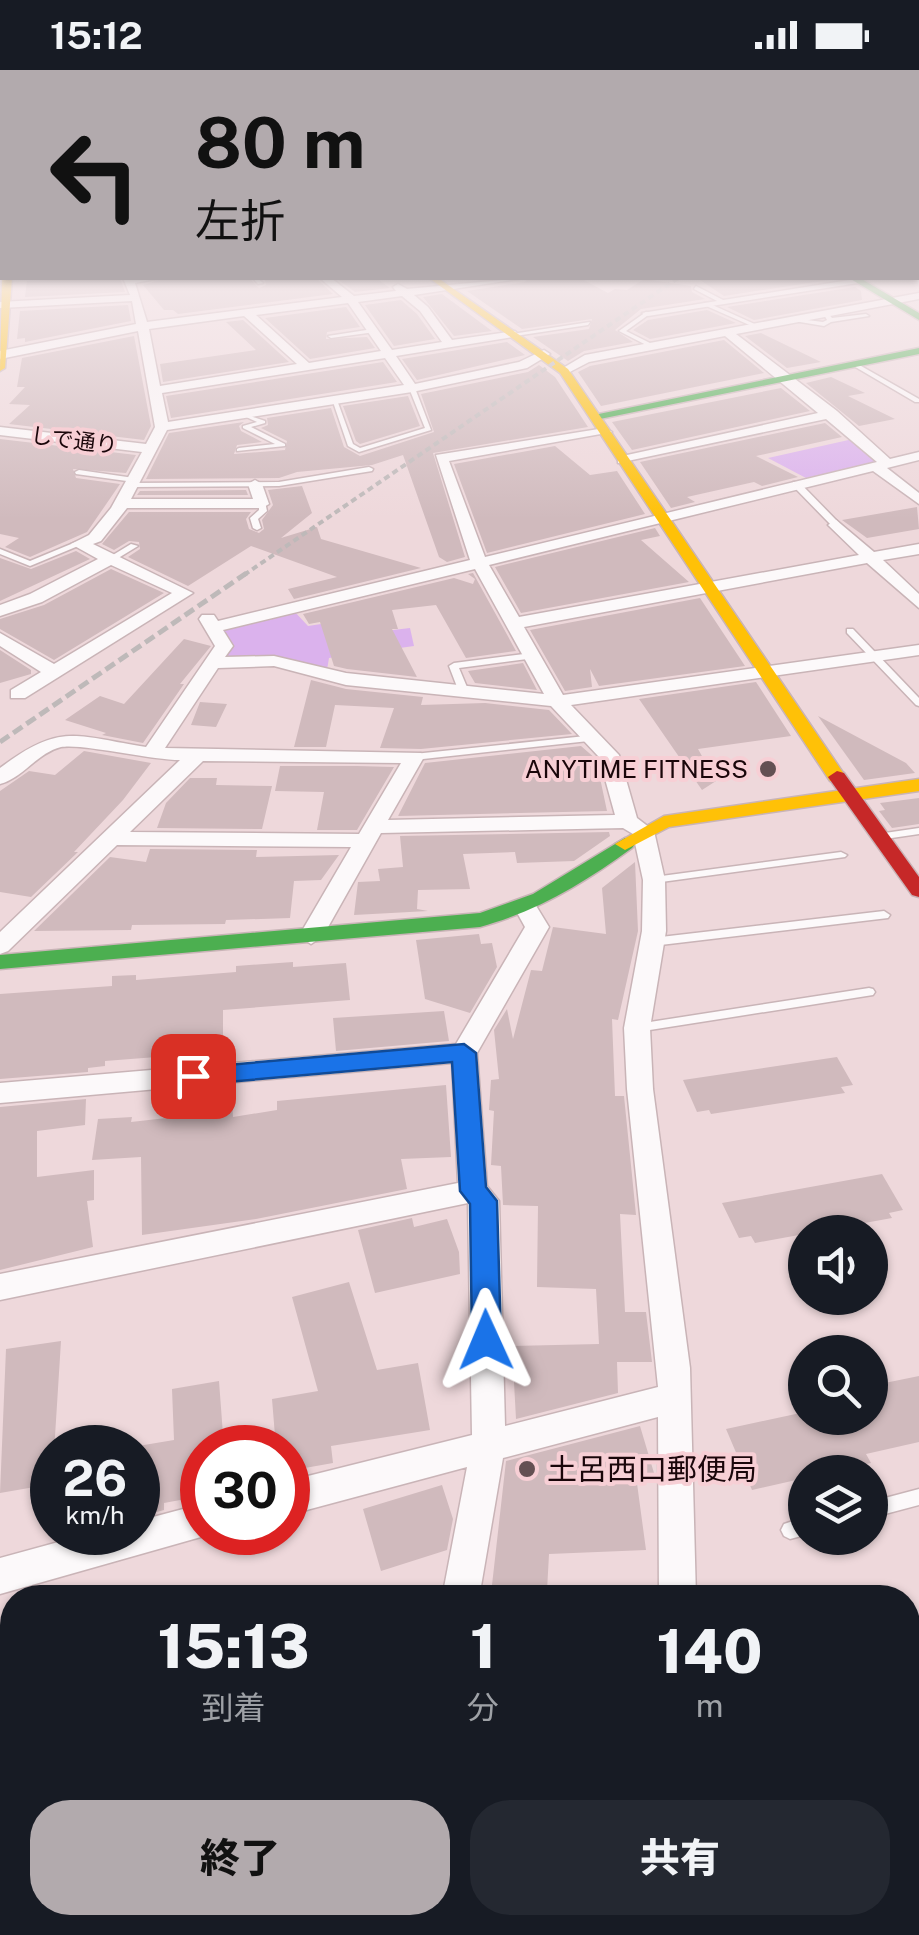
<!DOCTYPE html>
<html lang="ja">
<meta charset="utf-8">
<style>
body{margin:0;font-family:"Public Sans","Noto Sans JP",sans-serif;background:#242831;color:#f1f3f6;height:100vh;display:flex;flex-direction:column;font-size:38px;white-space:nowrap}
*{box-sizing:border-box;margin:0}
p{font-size:32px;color:#9ea1a6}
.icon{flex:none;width:55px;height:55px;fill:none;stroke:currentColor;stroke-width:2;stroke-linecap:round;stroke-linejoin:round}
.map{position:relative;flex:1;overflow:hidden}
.panel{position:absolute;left:0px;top:1515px;width:920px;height:350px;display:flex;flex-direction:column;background:#171b24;border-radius:40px 40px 0 0;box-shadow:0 2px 8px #0004}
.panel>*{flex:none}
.hud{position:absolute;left:0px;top:0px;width:920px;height:210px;box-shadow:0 2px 8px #0004;background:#b2aaad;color:#111;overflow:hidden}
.tools{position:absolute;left:788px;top:1145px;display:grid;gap:20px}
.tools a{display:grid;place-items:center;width:100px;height:100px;border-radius:50%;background:#171b24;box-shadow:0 2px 8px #0004;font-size:50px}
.speed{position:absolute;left:30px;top:1355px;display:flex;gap:20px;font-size:50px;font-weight:700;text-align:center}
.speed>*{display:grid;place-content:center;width:130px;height:130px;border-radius:50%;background:#171b24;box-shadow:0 2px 8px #0004;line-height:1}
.speed small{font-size:25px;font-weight:400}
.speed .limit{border:15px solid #d22;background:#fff;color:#111}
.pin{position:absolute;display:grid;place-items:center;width:85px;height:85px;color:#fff;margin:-42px;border-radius:20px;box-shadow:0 5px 15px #0006}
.me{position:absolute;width:110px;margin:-55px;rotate:359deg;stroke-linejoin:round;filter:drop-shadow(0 0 8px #0008)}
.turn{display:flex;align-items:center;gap:35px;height:210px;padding:0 30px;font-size:45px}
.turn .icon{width:130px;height:130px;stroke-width:2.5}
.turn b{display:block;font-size:70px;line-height:85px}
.eta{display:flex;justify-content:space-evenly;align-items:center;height:170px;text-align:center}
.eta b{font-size:60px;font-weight:800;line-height:70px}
.primary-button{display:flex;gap:20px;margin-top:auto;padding:20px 30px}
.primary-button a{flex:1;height:115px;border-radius:40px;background:#b2aaad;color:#111;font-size:40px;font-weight:800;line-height:115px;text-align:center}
.primary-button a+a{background:#242831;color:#f1f3f6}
.status{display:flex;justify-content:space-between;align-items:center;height:70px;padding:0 50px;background:#171b24;direction:ltr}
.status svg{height:28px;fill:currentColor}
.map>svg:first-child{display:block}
.green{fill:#dbb2ed}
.building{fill:#d0babd}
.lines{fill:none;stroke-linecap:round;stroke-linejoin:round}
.lane-casing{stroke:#c9b4b7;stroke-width:3}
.street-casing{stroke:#c9b4b7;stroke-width:3}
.fast-casing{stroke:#c9b4b7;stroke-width:3}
.slow-casing{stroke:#c9b4b7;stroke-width:3}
.jam-casing{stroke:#c9b4b7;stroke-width:3}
.lane{fill:#fcf9fa;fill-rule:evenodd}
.street{fill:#fcf9fa;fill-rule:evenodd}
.fast{fill:#4caf50;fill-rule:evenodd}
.slow{fill:#ffc107;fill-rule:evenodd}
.jam{fill:#c62828;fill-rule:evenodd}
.rail-far1{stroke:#beb9b9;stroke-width:4;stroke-dasharray:6 4;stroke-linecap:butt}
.rail{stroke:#beb9b9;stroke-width:5;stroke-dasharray:11 5;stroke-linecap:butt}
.route{fill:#1a73e8;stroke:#114b97;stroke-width:2.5}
.poi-dot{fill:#645053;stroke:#f7cfd5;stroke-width:4}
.labels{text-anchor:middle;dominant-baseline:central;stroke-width:8;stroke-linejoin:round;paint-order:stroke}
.far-street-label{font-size:22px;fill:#1a060a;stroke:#f7cfd5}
.poi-label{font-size:25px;fill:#1a060a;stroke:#f7cfd5;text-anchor:end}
.near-poi-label{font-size:30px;fill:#1a060a;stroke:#f7cfd5;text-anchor:start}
</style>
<div class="status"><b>15:12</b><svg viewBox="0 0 49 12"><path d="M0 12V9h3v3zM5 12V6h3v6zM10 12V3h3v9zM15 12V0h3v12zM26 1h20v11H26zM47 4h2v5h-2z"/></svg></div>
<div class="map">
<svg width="919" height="1865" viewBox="0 0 919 1865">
<rect width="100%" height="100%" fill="#eed8db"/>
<!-- green -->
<path class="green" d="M853,369L877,389L876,392L806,408L768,388Z
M294,541L308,556L354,549L360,564L410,558L414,576L329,588L327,600L224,588L221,561L225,558Z"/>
<!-- building -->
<path class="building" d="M91,208H120L125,222L25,227L27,211Z
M165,208H249L259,218L266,215L265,210L316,208L333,224L178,244L173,240H164L143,215Z
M336,208H376L390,218L355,222Z
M528,208H580L608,223L615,219L627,220L644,209L691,216L692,222L705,229L641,239L615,260L633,272L584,281L568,291L533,267L589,259L592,249L522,259L467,221L525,212Z
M697,208H841L724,226Z
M855,217L861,221L862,230L754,250L727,237Z
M442,224L492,261L454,266L423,227Z
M401,230L417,244L435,269L394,276L365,235Z
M128,235L131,251L25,272V268L17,269L20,241Z
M346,237L360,257L327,262L326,269L367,267L375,278L310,289L265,248Z
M707,240L736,253L650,269L633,260L648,250Z
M243,250L289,292L163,312L160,294L256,280L226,252Z
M761,263L821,292L787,298L745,266Z
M134,266L151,356L144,370L9,354L30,335L9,334L25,317H17L22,288Z
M724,270L764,303L601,336L578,302L590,296Z
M507,272L525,285L417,310L402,289Z
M383,292L397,312L171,348L166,326Z
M539,295L555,307L588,357L433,383L465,487L447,492L439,487L403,385L372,395L297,402L279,408L146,409L169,363L244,352L239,356L241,361L262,372L237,375L234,384L285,380L287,371L261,358L268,355L267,348L331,338L344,377L360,386L434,362L421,324L528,302Z
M831,307L865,323L848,326L895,349L859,356L806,313Z
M781,318L810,341L632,380L612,352Z
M408,326L420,356L360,374L356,371L343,336Z
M825,353L842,367L756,386L798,407L762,416L754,412L687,427L695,432L671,438L640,392Z
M0,369L136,385L126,403L73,399L76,408L120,414L87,462L30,487L5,477L19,468L0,464Z
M555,376L590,405L617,401L645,444L487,483L454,394Z
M302,416L312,443L281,468L317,457L321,469L421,498L294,529L288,519L337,507L251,476L188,516L128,487L140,479L139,472L129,471L114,480L102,474L129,442H251L246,449L249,459L259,463L264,459L262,450L273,435L268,420Z
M246,420L248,425H137L140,421Z
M917,437L919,459L867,468L842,450Z
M655,458L660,466L641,470L689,512L521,543L495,497Z
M76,481L90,489L0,531V488L31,499Z
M111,499L164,523L54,590L0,559V549L44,535Z
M473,503L516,581L466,588L436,535L392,540L398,559H392L417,607L347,599L334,596L320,552L309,554L303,544L454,508L473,514L475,509L468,504Z
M700,528L745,596L599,616L590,599L592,617L565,621L530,560Z
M184,569L211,576L180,614H184L143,673L102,665L106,663L65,650L100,626L124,634Z
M0,580L31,600V604L0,613Z
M523,593L537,620L475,613L468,601Z
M311,610L346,619L423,627L421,635L485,633L549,640L572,664L421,679L380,678L394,638L335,635L326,677H294Z
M756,612L791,666L698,679L716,711L702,720L639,629Z
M200,632L227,634L216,657L191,655Z
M818,646L906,693L915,703L864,710Z
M581,676L596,689L607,741L398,746L425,693Z
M84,681L151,693L123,730L74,782H78L31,827L0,822V721L29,701L55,705Z
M280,696H357L394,697L357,760H317L324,722L275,721Z
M190,708H217L216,715L272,716L262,759L157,758L166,733Z
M919,728V754L892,758L879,741L885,740L880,733Z
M609,762L610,766L574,791L517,793L515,782L463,784L470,819L418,820L417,839L428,841L354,845L358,812L380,811L378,799L403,797L400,766Z
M150,779L257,780L256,787L339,785L321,810L294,811L290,848L226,850L225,854L132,855L131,860L34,861L110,787L146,792Z
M635,792L638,861L618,950L612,949L615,1026H624L636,1145L620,1144L625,1242H646L652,1292H617L618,1323L516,1349L512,1276L599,1274L596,1219L537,1217L538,1136L503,1135L501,1096L491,1095L494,1041L489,1040L491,1010L499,1009L494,960L507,939L513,969L531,900L542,901L553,857L606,864L602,818Z
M479,864L481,874L492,873L497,897L470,943L425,929L416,870Z
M293,892V897L346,893L350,930L223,940V990L191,993V986L182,985L105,991V996L88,998V1002L0,1009V924L112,916V906L136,905V910L236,902V896Z
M444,941L449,971L336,981L333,948Z
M837,987L853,1015L841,1017L845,1023L711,1044L709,1040L697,1042L683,1010Z
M446,1015L451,1087L401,1089L407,1119L256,1149L142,1165L141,1087L92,1090L98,1049L132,1047L131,1052L193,1045L192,1020L231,1016L233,1047L277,1040V1031Z
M86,1029L85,1055L37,1061V1107L94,1100V1130L87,1131L93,1177L0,1200V1037Z
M882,1104L903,1140L889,1143L892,1148L755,1173L751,1166L739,1168L722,1133Z
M412,1148L414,1157L447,1149L459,1182L460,1204L375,1223L358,1160Z
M349,1212L377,1300L418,1293L430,1360L331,1376L333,1393L288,1401V1378H276L272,1329L318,1321L292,1227Z
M61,1271L52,1414L0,1423L6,1279Z
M919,1306V1372L866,1384L871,1393L828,1402H805V1408L752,1420L726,1359L805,1342V1348H870V1316Z
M219,1311L224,1378H202V1426L164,1433V1440L138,1447V1376L174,1370L172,1319Z
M640,1356L654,1403L636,1406L646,1480L549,1484L547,1521L492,1515L506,1391Z
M442,1415L453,1449L447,1480L381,1501L363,1439Z"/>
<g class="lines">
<!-- lane casing -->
<g class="lane-casing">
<path id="lane" d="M253,208H257L263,213L258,214Z
M696,216L725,231L726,232L721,233L694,219Z
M704,233H708L759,256L754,257L704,235Z
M826,241L832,248L866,244L869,246L831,252L824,256L788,250L791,248L823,252L827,250L823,243Z
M646,242L651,243L626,261L654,275L652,278L619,261Z
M590,252L588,255L515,266L512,264Z
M373,259L375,262L331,268L328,266Z
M854,292L919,329V332H915L852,295Z
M412,316L415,318L431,360L359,382L348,376L332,329L337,330L353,374L360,378L425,358L409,318Z
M244,344L265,351V353L251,357L285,374V376L237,381V379L239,378L275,374L243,358V356L257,352L244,346Z
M369,397L373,399L372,401L279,416L132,417L128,415L132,413L279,412Z
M79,400L134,408L138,410L134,412L76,404L75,402Z
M793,412H799L839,453V457H833L793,416Z
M259,432H265L267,441L258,449L261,458L257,460L253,458L250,448L259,440Z
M76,472L83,474L30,496L0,484V479L30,491Z
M131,474L138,476L115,490L108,488Z
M847,559H853L919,628V636L916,635L847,563Z
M532,583L535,584V588L459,598L469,622L464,625L459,622L449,596L454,593Z
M595,665L598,666V670L414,690L409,687L414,684Z
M919,758V764L878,770L873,767L878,764Z
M841,782L847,785L845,787L654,813L648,810L654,807Z
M884,841L890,845L888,848L652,876L646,872L652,868Z
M869,918L873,919L875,922L873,925L637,962L631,958L637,954Z
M919,1419V1435L870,1448V1432Z
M805,1447V1465L790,1469L784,1466L781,1460L784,1454Z"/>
</g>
<!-- street casing -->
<g class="street-casing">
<path id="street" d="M0,198H2V204H0Z
M123,208H161L135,213L147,252L342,227L320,208H331L354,226L396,221L393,217L398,214L407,219L524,208L414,225L428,237L452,270L515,261L519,266L396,286L415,314L519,292L544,280L550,284L527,298L412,322L167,360L131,429H253L248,414L255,410L262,414L269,434L262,438H127L101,471L93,474L193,523L25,628H11V620L41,602L0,576V563L54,594L172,523L111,495L42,532L0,546V535L30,524L98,489L71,474L89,465L111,438L142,382L0,365V357L146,374L155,357L138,261L0,289V281L136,254L132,231L0,238V232L130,225ZM402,226L420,241L442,272L392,280L358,232ZM348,233L381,281L309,293L256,245ZM244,246L297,294L160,316L149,259ZM385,288L404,315L168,352L162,323Z
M862,208L858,213L648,246L642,243Z
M919,223V229L736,264L837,341L890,389L919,382V390L887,398L919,423V434L873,401L489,495L519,547L859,485L828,455L836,450L874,482L919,474V484L883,490L919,524V538L867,493L524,557L563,625L919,575V585L571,635L619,685L637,748L654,761L665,810L666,861L650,958L653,1019L690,1298L696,1528H659L658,1347L503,1388L479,1528H442L467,1397L288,1445V1411L472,1365L468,1133L0,1230V1204L458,1113L452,993L0,1033V1013L456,974L525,857L515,839L527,832L535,834L549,857L477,983L487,1116L499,1131L505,1356L658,1317L627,1019L624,958L642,861L643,810L633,764L623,758L381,763L323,866L311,874L299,866L351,777L117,775L8,881L0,884V862L180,690C151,690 81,673 61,677C37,683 23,708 0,714V698C61,652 75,666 146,677L215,576L199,549L202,545H214L218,551L470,490L436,385L605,358L612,362L449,391L485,487L877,392L826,349L618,393V387L818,343L725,266L589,292L564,305L558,301L585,285ZM475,499L544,624L346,603L274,586L225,587L233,576L223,560ZM274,596L346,615L551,636L599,687L615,745L388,750L424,687L421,683L165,678L218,598ZM203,691L401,693L359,764L130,762Z
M202,1434V1462L215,1463L0,1524V1488L95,1462H138V1451Z
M360,1852H414L417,1859L414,1865H355Z
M629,1852H673L675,1865H631Z"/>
</g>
<!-- fast casing -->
<g class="fast-casing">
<path id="fast" d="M849,208H860L919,243V250Z
M919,278V284L595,350L589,346Z
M625,768L635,774L632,778C584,813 538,841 480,857L0,899V885L480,843L533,824Z"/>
</g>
<!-- slow casing -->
<g class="slow-casing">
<path id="slow" d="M2,208H12L5,298L0,301Z
M429,208H438L568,299L846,707L844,711H830L560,303Z
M919,709V721L669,757L625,780L615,774L664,746Z"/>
</g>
<!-- jam casing -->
<g class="jam-casing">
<path id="jam" d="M837,701L844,703L919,807V827L912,825L828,707Z"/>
</g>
<!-- lane -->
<use href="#lane" class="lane"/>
<!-- street -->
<use href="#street" class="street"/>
<!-- fast -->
<use href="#fast" class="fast"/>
<!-- slow -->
<use href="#slow" class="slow"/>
<!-- jam -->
<use href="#jam" class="jam"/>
<!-- rail-far1 -->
<path class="rail-far1" d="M244,505L678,208"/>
<!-- rail -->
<path class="rail" d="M0,672L248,502"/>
</g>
<!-- sky -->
<linearGradient id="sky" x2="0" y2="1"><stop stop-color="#6fade4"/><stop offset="0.42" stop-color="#f7edef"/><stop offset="1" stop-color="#f7edef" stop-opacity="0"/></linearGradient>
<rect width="919" height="449" fill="url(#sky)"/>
<!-- route -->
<path class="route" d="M464,974L476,983L486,1117L497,1131L501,1270L497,1279L486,1282L476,1279L472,1270L470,1134L460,1121L452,992L193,1015L181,1006L193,998Z"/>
<!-- markers -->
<g class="poi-dot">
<circle cx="768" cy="699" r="10"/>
<circle cx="527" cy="1399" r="10"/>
</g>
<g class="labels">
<!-- far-street labels -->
<g class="far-street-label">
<text transform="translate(74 370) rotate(7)">しで通り</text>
</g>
<!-- poi labels -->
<g class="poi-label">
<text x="748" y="699">ANYTIME FITNESS</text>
</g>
<!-- near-poi labels -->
<g class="near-poi-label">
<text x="547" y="1399">土呂西口郵便局</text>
</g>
</g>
</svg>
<div class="tools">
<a><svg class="icon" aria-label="sound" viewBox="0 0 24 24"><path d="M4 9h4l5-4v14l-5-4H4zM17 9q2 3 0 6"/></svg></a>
<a><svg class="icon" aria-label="search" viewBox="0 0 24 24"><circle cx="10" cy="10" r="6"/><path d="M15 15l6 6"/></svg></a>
<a><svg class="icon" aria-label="layers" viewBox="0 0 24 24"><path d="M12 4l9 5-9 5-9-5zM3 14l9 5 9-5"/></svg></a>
</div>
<div class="speed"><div>26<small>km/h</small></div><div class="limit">30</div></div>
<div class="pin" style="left:193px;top:1006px;background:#d93025"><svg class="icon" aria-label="arrive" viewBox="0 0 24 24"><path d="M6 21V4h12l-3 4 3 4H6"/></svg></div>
<svg class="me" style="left:486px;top:1270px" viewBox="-20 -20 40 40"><path d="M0-17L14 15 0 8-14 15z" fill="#1a73e8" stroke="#fff" stroke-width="4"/></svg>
<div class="hud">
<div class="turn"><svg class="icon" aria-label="left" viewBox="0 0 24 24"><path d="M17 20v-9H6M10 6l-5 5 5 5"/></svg><div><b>80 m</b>左折</div></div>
</div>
<section class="panel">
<div class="eta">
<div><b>15:13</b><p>到着</p></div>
<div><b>1</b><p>分</p></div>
<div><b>140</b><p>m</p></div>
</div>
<div class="primary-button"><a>終了</a><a>共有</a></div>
</section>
</div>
